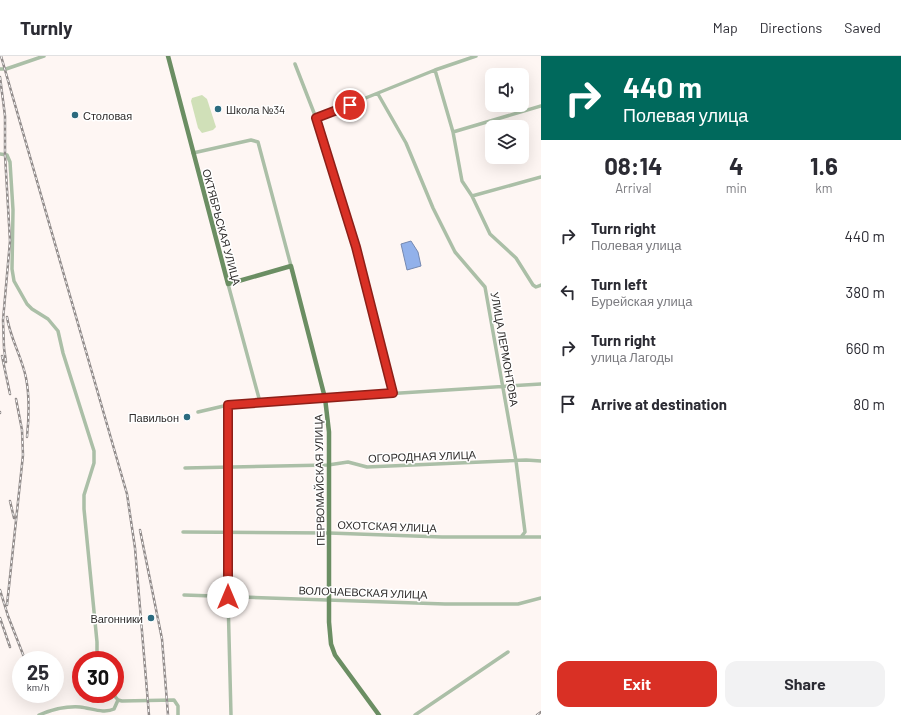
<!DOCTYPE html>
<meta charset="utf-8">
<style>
body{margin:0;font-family:Barlow,sans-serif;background:#f2f2f3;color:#2b2b33;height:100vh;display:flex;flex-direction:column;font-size:15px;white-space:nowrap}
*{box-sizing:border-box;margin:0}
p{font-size:13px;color:#7c7c81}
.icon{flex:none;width:22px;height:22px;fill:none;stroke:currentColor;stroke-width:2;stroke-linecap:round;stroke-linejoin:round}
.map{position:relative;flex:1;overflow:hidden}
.panel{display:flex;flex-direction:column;background:#fff;width:360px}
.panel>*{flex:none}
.guide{background:#00695c;color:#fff;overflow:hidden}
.tools{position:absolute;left:485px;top:12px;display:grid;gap:8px}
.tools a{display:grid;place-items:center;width:44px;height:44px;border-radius:8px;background:#fff;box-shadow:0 4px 16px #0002;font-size:20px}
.speed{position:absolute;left:12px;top:595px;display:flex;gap:8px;font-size:20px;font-weight:700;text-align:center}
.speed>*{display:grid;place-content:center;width:52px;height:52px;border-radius:50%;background:#fff;box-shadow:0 4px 16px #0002;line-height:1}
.speed small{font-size:10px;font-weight:400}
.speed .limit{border:6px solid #d22;background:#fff;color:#111}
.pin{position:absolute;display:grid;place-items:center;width:34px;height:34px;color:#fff;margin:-17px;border:2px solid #fff;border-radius:50%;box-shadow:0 1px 4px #0007}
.me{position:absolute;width:44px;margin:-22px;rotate:0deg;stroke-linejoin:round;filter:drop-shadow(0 0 3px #0008)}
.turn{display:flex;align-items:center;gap:14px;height:84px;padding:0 16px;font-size:18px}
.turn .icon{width:52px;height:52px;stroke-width:2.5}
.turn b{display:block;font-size:28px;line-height:34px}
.eta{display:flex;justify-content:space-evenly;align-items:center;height:68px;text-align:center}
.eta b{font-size:24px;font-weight:700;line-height:28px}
.primary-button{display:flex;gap:8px;margin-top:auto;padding:8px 16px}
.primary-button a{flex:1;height:46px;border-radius:12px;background:#d93025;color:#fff;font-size:16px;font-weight:700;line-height:46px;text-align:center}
.primary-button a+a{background:#f2f2f3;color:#2b2b33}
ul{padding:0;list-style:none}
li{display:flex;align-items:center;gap:12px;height:56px;padding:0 16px}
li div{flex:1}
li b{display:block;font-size:15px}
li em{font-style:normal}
header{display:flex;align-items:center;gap:24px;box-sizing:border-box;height:56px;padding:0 20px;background:#fff;border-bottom:1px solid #e1e1e2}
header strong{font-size:19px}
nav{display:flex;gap:22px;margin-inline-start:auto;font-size:14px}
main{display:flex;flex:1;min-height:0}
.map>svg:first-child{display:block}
.green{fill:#d0e0b8}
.water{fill:#92b1ea;stroke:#7589b1}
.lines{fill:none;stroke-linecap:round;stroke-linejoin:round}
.minor{stroke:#abbfa7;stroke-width:3.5}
.major{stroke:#6b8e63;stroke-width:4.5}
.rail-casing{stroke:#918b8a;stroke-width:2.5}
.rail{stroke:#fff;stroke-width:1;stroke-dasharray:3;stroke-linecap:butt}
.route-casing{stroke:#8d1f18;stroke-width:10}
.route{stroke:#d93025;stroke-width:7}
.poi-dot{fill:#2b6b7f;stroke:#fff;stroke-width:1.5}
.labels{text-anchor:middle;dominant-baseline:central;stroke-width:3;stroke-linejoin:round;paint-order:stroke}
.poi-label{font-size:11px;fill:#302d2c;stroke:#fff;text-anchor:start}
.street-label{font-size:11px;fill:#302d2c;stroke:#fff}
</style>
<header>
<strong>Turnly</strong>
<nav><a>Map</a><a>Directions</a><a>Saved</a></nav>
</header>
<main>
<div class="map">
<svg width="541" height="659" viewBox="0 0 541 659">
<rect width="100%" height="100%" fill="#fef6f3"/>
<!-- green -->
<path class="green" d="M202,39L207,43L216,71L213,74L202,77L198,72L191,45L192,42Z"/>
<!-- water -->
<path class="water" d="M411,185L418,196L421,210L407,214L401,188Z"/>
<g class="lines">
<!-- minor -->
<path class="minor" d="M295,8L316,62L356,191L393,337
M0,13H6L44,0
M435,14L453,76L462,125L472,140L490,178L516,202L533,229L536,231L541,229
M378,38L406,87L433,152L455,196L485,231L516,405L525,476L521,481
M316,62L435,14L476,0
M453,76L541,50
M193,97L251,84L258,86L291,210
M0,98L7,99L10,106L13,154L12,213L14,225L27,248L32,253L48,263L58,275L63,297L94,395V407L84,439V453L97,586V604
M472,140L541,121
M228,228L260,346
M228,349V541L231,659
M198,356L228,349L260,346L541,328
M185,412L328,409L348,406L367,411L526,404L541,405
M183,476L329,477L442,481H541
M184,539L445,548H518L541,542
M113,638L118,644L122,645L174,644L178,650V659
M39,659C51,654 66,650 80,651C91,652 104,658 114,653L118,644
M415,659L508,596"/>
<!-- major -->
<path class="major" d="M168,0L228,228L291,210L325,342L329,376V566L331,588L335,599L379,659"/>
<!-- rail casing -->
<g class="rail-casing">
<path id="rail" d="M1,0L127,438L135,492L149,659
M0,21L5,60V99L10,185L3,264L4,292L6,306
M7,261C10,282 22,301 26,322C30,342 29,361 27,381
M2,300L10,338
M0,356V357
M10,445L14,462
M140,474L162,583L168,659
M0,534L8,560L24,601
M7,549L23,399L22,374L16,343
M0,562L10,591
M537,659L541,656"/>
</g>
<!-- rail -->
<use href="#rail" class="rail"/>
</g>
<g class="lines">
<!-- route casing -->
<g class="route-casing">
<path id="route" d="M228,541V349L393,337L356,191L316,62L350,49"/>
</g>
<!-- route -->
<use href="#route" class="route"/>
</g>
<!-- markers -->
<g class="poi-dot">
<circle cx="218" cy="53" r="4"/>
<circle cx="75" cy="59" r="4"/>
<circle cx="187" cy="361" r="4"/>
<circle cx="151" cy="562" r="4"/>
</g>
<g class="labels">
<!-- poi labels -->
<g class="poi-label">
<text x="226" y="53">Школа №34</text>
<text x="83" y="59">Столовая</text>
<text x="179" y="361" text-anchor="end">Павильон</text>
<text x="143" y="562" text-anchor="end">Вагонники</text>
</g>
<!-- street labels -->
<g class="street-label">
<text transform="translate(222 171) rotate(75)">ОКТЯБРЬСКАЯ УЛИЦА</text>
<text transform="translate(505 293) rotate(80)">УЛИЦА ЛЕРМОНТОВА</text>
<text transform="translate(422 400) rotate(-2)">ОГОРОДНАЯ УЛИЦА</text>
<text transform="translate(319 424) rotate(-91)">ПЕРВОМАЙСКАЯ УЛИЦА</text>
<text transform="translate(387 470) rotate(2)">ОХОТСКАЯ УЛИЦА</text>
<text transform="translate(363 536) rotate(2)">ВОЛОЧАЕВСКАЯ УЛИЦА</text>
</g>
</g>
</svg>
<div class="tools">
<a><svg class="icon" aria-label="sound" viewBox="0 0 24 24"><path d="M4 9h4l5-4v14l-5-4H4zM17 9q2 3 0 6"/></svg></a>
<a><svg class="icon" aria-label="layers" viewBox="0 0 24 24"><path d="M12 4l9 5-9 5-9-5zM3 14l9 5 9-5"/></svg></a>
</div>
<div class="speed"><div>25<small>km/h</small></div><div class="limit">30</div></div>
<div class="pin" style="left:350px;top:49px;background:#d93025"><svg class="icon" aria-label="arrive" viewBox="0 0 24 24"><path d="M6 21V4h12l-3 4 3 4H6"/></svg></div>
<svg class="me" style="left:228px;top:541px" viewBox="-20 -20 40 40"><circle r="19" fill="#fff"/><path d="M0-13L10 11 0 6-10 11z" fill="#d93025"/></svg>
</div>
<section class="panel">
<div class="guide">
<div class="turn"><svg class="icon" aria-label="right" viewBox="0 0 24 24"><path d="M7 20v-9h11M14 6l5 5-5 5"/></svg><div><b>440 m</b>Полевая улица</div></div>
</div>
<div class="eta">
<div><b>08:14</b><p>Arrival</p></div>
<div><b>4</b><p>min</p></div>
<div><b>1.6</b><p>km</p></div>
</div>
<ul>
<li><svg class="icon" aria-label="right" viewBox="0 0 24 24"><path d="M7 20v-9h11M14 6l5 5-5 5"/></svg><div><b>Turn right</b><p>Полевая улица</p></div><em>440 m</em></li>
<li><svg class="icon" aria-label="left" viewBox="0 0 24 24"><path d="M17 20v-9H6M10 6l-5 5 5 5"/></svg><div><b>Turn left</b><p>Бурейская улица</p></div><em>380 m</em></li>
<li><svg class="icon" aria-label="right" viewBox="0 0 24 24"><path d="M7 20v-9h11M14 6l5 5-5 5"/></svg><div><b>Turn right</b><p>улица Лагоды</p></div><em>660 m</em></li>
<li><svg class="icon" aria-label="arrive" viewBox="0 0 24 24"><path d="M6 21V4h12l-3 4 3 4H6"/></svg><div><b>Arrive at destination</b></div><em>80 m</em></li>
</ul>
<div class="primary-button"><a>Exit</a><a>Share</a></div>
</section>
</main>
